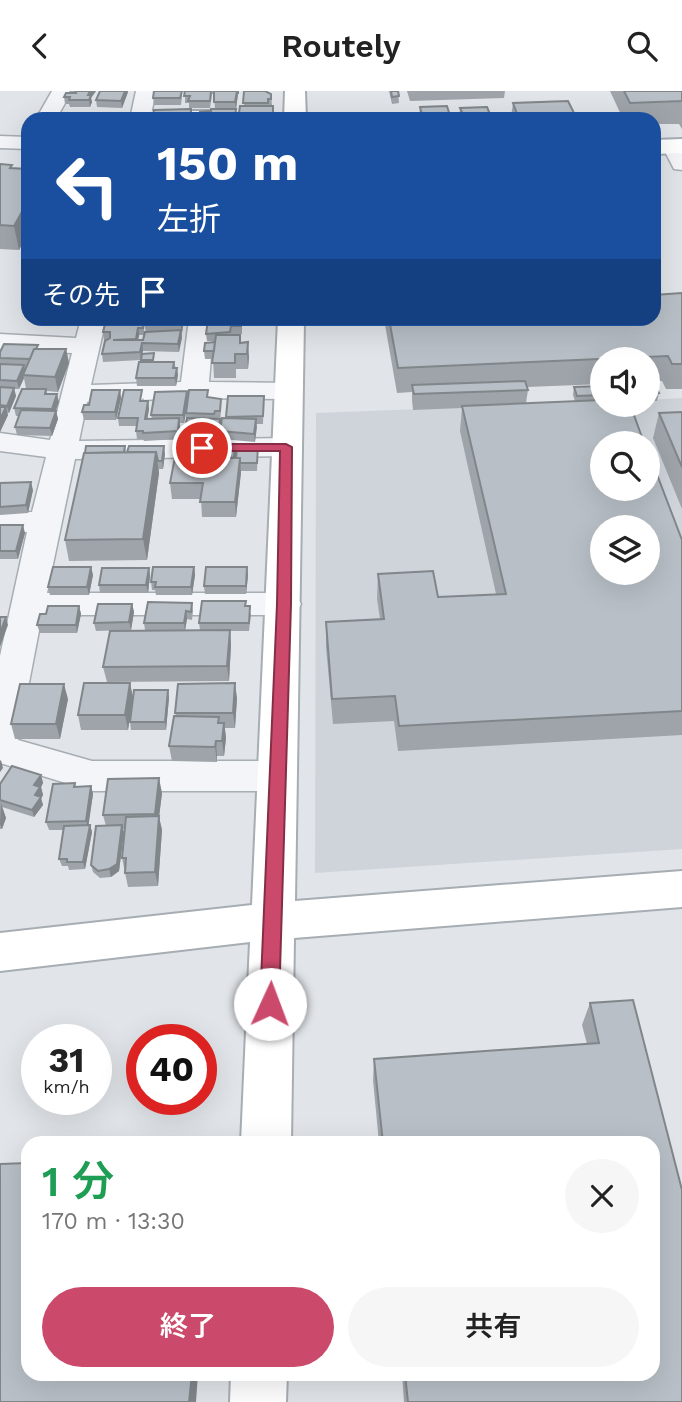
<!DOCTYPE html>
<html lang="ja">
<meta charset="utf-8">
<style>
body{margin:0;font-family:"Work Sans","Noto Sans JP",sans-serif;background:#f6f6f6;color:#222;height:100vh;display:flex;flex-direction:column;font-size:26px;white-space:nowrap}
*{box-sizing:border-box;margin:0}
p{font-size:23px;color:#767676}
.icon{flex:none;width:38px;height:38px;fill:none;stroke:currentColor;stroke-width:2;stroke-linecap:round;stroke-linejoin:round}
.map{position:relative;flex:1;overflow:hidden}
.sheet{position:absolute;left:21px;top:1045px;width:639px;height:245px;display:flex;flex-direction:column;background:#fff;border-radius:21px;box-shadow:0 7px 28px #0002}
.sheet>*{flex:none}
.banner{position:absolute;left:21px;top:21px;width:640px;height:214px;border-radius:21px;box-shadow:0 7px 28px #0002;background:#1a4fa0;color:#fff;overflow:hidden}
.fabs{position:absolute;left:590px;top:256px;display:grid;gap:14px}
.fabs a{display:grid;place-items:center;width:70px;height:70px;border-radius:50%;background:#fff;box-shadow:0 7px 28px #0002;font-size:35px}
.speed{position:absolute;left:21px;top:933px;display:flex;gap:14px;font-size:35px;font-weight:700;text-align:center}
.speed>*{display:grid;place-content:center;width:91px;height:91px;border-radius:50%;background:#fff;box-shadow:0 7px 28px #0002;line-height:1}
.speed small{font-size:18px;font-weight:400}
.speed .limit{border:10px solid #d22;background:#fff;color:#111}
.pin{position:absolute;display:grid;place-items:center;width:60px;height:60px;color:#fff;margin:-30px;border:4px solid #fff;border-radius:50%;box-shadow:0 2px 7px #0007}
.me{position:absolute;width:77px;margin:-38px;rotate:2deg;stroke-linejoin:round;filter:drop-shadow(0 0 5px #0008)}
.turn{display:flex;align-items:center;gap:24px;height:147px;padding:0 21px;font-size:32px}
.turn .icon{width:91px;height:91px;stroke-width:2.5}
.turn b{display:block;font-size:49px;line-height:60px}
.then{display:flex;align-items:center;height:66px;padding:0 21px;background:#0003;gap:14px;font-size:26px}
.round{display:grid;place-items:center;flex:none;width:74px;height:74px;border-radius:37px;background:#f6f6f6}
.overview{display:flex;align-items:center;justify-content:space-between;height:119px;padding:0 21px}
h1{font-size:42px;font-weight:600;line-height:52px;color:#1e9e55}
.primary-button{display:flex;gap:14px;margin-top:auto;padding:14px 21px}
.primary-button a{flex:1;height:80px;border-radius:42px;background:#cb496b;color:#fff;font-size:28px;font-weight:600;line-height:80px;text-align:center}
.primary-button a+a{background:#f6f6f6;color:#222}
header{display:flex;justify-content:space-between;align-items:center;height:91px;padding:0 21px;background:#fff;font-size:32px;font-weight:600}
.map>svg:first-child{display:block}
.built{fill:#cfd4db;fill-rule:evenodd}
.lines{fill:none;stroke-linecap:round;stroke-linejoin:round}
.lane-casing{stroke:#a6adb3;stroke-width:4}
.street-casing{stroke:#a6adb3;stroke-width:3}
.secondary-casing{stroke:#a6adb3;stroke-width:4}
.lane{fill:#f4f5f8;fill-rule:evenodd}
.street{fill:#f4f5f8;fill-rule:evenodd}
.secondary{fill:#fff;fill-rule:evenodd}
.wall{fill:#9ea4aa;fill-rule:evenodd}
.shaded-wall{fill:#81868b}
.building{fill:#b8bfc6;stroke:#81868b;stroke-width:2;fill-rule:evenodd}
.route{fill:#cb496b;stroke:#842f46;stroke-width:2}
</style>
<header><svg class="icon" aria-label="back" viewBox="0 0 24 24"><path d="M15 5l-7 7 7 7"/></svg>Routely<svg class="icon" aria-label="search" viewBox="0 0 24 24"><circle cx="10" cy="10" r="6"/><path d="M15 15l6 6"/></svg></header>
<div class="map">
<svg width="682" height="1311" viewBox="0 0 682 1311">
<rect width="100%" height="100%" fill="#e1e5e9"/>
<!-- built -->
<path class="built" d="M682,307V758L315,782L316,322L602,311V313H648V309ZM602,352H648V397H602ZM602,436H648V481H602Z"/>
<g class="lines">
<!-- lane casing -->
<g class="lane-casing">
<path id="lane" d="M215,20L219,21V25L140,26L135,23L140,20Z"/>
</g>
<!-- street casing -->
<g class="street-casing">
<path id="street" d="M52,0H72L56,28H36Z
M136,0H156L150,28H130Z
M0,45L28,46V58L0,57Z
M673,49L682,53V79L674,78L662,55L666,51Z
M81,228H106L91,294L181,291L189,228H214L209,291L288,292L298,294L302,300L298,306L288,308L194,307L87,311L79,350L286,347L296,350L300,356L296,362L286,365L75,368L47,502H284L296,505L301,513L296,521L284,524H42L18,649L92,670H277L290,675L296,685L290,695L277,700H92L0,672V565L27,441L0,442V422L32,421L46,366L0,360V342L50,349L72,262L0,259V243L76,247Z"/>
</g>
<!-- secondary casing -->
<g class="secondary-casing">
<path id="secondary" d="M285,0H305L306,28H284Z
M682,48V62L654,63V49Z
M278,228H304L295,810L682,780V816L294,847L291,1052H241L250,851L0,880V842L252,814Z
M231,1283H287L286,1311H230Z"/>
</g>
<!-- lane -->
<use href="#lane" class="lane"/>
<!-- street -->
<use href="#street" class="street"/>
<!-- secondary -->
<use href="#secondary" class="secondary"/>
</g>
<!-- wall -->
<path class="wall" d="M69,0H96L91,7L92,11L90,16H70L69,13H65L64,6L70,2Z
M154,0H239V3H238L236,18H215L214,3H212L210,17H189V12H185V1H182V6L181,14H154L153,7Z
M244,0L271,3L273,27L277,28H240L239,22L244,15Z
M389,0H398L399,12L392,13Z
M407,0H505L504,7L410,10Z
M610,0H682V38L679,33H654V28H623Z
M128,1L122,17L97,16L96,9Z
M513,12L577,28H512L511,26Z
M420,16L451,28H419Z
M460,17L492,28H459Z
M191,18V28H199L211,20L236,18V28H153V25Z
M0,73L13,77L28,78V142L19,159L0,158Z
M682,202V298H666L662,290H648V268H602V293L527,296L528,299L526,312L575,310L573,304L574,296L602,295V313L682,449V644L398,660L394,630L333,633L326,556V531L380,528L377,508L378,483L438,506L496,503L460,340L462,317L413,319L412,309V301L397,302L384,228H654Z
M113,228H184L179,261L143,260L142,263L155,271H174L178,284L176,295H137L136,287L141,269L103,271L102,263L108,249H104L103,241L124,232V230H114ZM144,233L146,241L143,249H138L139,244H144Z
M242,228V243H232L231,244H240L241,252L249,266L248,278H236V287H214L213,268H205L204,260L215,252V250H207L206,243Z
M39,258H66L69,272L58,301L47,300V303L59,311L56,320L58,328L52,345L17,344L15,336L19,325H16L14,317L26,298L24,287L19,298H14L16,305L9,322H7L8,324L0,341V261Z
M648,293L659,302L657,310H648Z
M120,299L121,307L116,329H84L82,321L89,314Z
M228,305H264L263,333H256L255,351L221,348L220,340L227,327Z
M144,307L143,310H148L149,318L147,328H152L151,324L188,308L209,307L221,308V316L220,344H210L208,352L184,351V343L186,329V323L184,332H180L179,348L144,350L143,348H137L136,340L137,335H119L118,327Z
M682,321V418L653,347L659,322Z
M125,355L126,361L165,363L163,378H159V382L147,469L69,470L65,449Z
M258,355L257,380H241L236,426H202L201,408H172L170,392L204,362L203,366H220L235,357L236,367Z
M0,393L33,399L28,422L0,424Z
M0,434L25,442L18,468H0Z
M91,476L93,484L89,504H50L48,496Z
M194,476L195,484L192,504H156L155,499H152L151,491Z
M149,477L150,485L148,502H100L99,494Z
M248,484L246,503H205L204,495Z
M246,510V515L251,523L249,540H230L231,554L229,590L107,591L103,576L145,539L144,532L192,512L193,520L192,529L187,528L185,539H200L199,532Z
M132,513L134,521L131,539L96,540L94,532Z
M79,515L81,523L77,542H40L37,534L46,523Z
M130,592L133,607L168,599L169,607L166,639H131L130,631L132,614L128,639H81L78,624Z
M237,607L235,637H225L226,647L224,665H217V671L172,670L169,655L176,625L175,622Z
M68,608L60,648H15L11,633Z
M41,684L43,692L41,696L43,704L41,707L43,714L34,726L2,716L6,727L2,738H0V693Z
M75,692L76,696L91,695L93,703L88,734H90L92,741L85,778L69,779L68,775H62L59,768L63,739H49L46,731Z
M162,702L159,726L162,739L158,795L128,796L122,767L125,738H123L124,742L119,780L111,786L100,787L93,781L91,774L106,735L103,724Z
M633,909L682,1099V1311H404L402,1283H653V1052H379L373,989L374,968L587,953L582,934L590,912Z"/>
<!-- shaded-wall -->
<path class="shaded-wall" d="M90,0H96L91,7L92,11L90,16L88,4Z
M125,0H128V1L122,17L121,10Z
M220,0H239V3H238L236,18L235,11Z
M28,110V142L19,159L14,135Z
M180,228H184L182,242Z
M138,237L139,244L137,255L136,248Z
M181,239L182,247L179,261L178,253Z
M248,251L249,266L248,278L247,263Z
M142,252L143,260L141,269L140,261Z
M66,258L69,272L58,301L55,286Z
M24,274L26,282L23,284L24,287L19,298L17,290Z
M177,277L178,284L176,295L175,287Z
M14,297L16,305L9,322L7,315Z
M120,299L121,307L116,329L115,321Z
M187,300L188,308L184,332L183,324Z
M57,303L59,311L53,326L52,318Z
M148,310L149,318L146,336L145,328Z
M6,316L8,324L0,341V328Z
M56,320L58,328L52,345L50,337Z
M179,327L180,335L179,348L178,340Z
M256,328L257,336L255,351L254,343Z
M164,355L165,363L163,378L162,370Z
M156,361L159,382L147,469L143,448Z
M240,367L241,382L236,426L235,411Z
M31,391L33,399L28,422L26,414Z
M23,434L25,442L18,468L16,460Z
M91,476L93,484L89,504L87,496Z
M194,476L195,484L192,504L191,496Z
M247,476L248,484L246,503V495Z
M149,477L150,485L148,502L146,494Z
M132,513L134,521L131,539L129,531Z
M79,515L81,523L77,542L76,534Z
M186,520L187,528L185,540L184,532Z
M6,526L8,534L0,556V542Z
M230,539L231,554L229,590L227,575Z
M130,592L133,607L128,639L125,624Z
M235,592L237,607L235,637L233,622Z
M64,593L68,608L60,648L56,633Z
M168,599L169,607L166,639L165,631Z
M224,632L226,647L224,665L222,650Z
M216,650L217,665V671L215,656Z
M1,669L3,677L0,681V670Z
M41,684L43,692L41,696L43,704L41,707L43,714L34,726L32,719L35,704L34,694Z
M159,687L162,702L159,726L162,739L158,795L155,781L158,737L155,723Z
M91,695L93,703L88,738L86,730Z
M1,712L6,727L2,738L0,733Z
M90,734L92,741L85,778L83,771Z
M122,734L124,742L119,780L111,786L109,778Z
M192,1283H198L196,1311H189Z"/>
<!-- building -->
<path class="building" d="M75,0H90L88,4H91L89,9H69L70,6H64L66,2H76Z
M100,0H125L121,10L96,9Z
M154,0H182L180,7H153Z
M185,0H211L210,10H188L190,5H184Z
M214,0H237L235,11H214Z
M244,0H265L271,3V8H268V12H243Z
M391,0H398L399,5L392,6Z
M624,0H682V10L630,12Z
M568,10L577,28H519L513,12Z
M240,15H273V22H239Z
M447,15L451,28H423L420,16Z
M487,16L492,28H465L460,17Z
M191,18V23H182V28H199L200,21L211,20V18H236L235,26H205V28H164L165,25H153L154,19Z
M247,27H277V28H247Z
M0,73L12,74L10,77L28,78V110L14,135L0,134Z
M682,202V273H672L668,265L398,277L389,228H654V204Z
M208,228H242L241,235H231L230,241L206,243Z
M144,230L143,237H138L136,248L113,249H143L145,241L181,239L178,253L142,252L140,261L102,263L105,250L110,247V241H103L105,233Z
M216,244H240V252L248,251L247,263H235V272H212Z
M215,251L214,260H204L205,252Z
M4,253L38,254L36,258H34L30,268L0,267V261Z
M34,258H66L55,286L23,284Z
M154,262L153,269H141L142,263Z
M139,271H174L173,277H177L175,287H136Z
M0,273L24,274L17,290L0,289Z
M525,290L528,299L414,303L412,294Z
M655,292L659,302H648V293Z
M602,295V304L577,305L574,296Z
M0,296L14,297L7,315L0,314Z
M22,298H46L45,303H57L52,318L14,317Z
M92,299H120L115,321H82L84,314H89Z
M124,299H142L140,310H148L145,328L179,327L178,340L143,342V340H136L138,327H118Z
M189,299H208L207,306L221,308L220,320H215L214,323L186,322Z
M187,300L183,324H151L155,301Z
M228,305H264L263,325L226,326Z
M602,309V313H630L644,352H602V397H648V360L682,449V620L399,635L395,605L332,608L326,531L384,528L378,483L433,480L438,506L506,503L462,315ZM602,436H648V481H602Z
M0,316H6L0,328Z
M21,319L56,320L50,337L15,336Z
M682,321V376L659,322Z
M187,327L220,328L219,336H209L208,344L184,343Z
M222,327L256,328L254,343L220,340Z
M203,354L202,366H178L179,355Z
M86,355H125L124,361L85,362Z
M129,355H164L162,370H158L156,361H127Z
M237,355H258L257,372H240V367H236Z
M221,357H235L234,367L220,366Z
M156,361L143,448L65,449L84,362Z
M175,366L240,367L235,411H200L203,392H170Z
M31,391L26,414L0,416V392Z
M0,434H23L16,460H0Z
M53,476H91L87,496H48Z
M153,476H194L191,496H155L156,491H151Z
M206,476H247L246,495H204Z
M102,477H149L146,494H99Z
M202,510H246L245,515H250L249,532H199Z
M148,511L192,512L191,521L186,520L184,532H144Z
M98,513H132L129,531L94,532Z
M48,515H79L76,534H37L40,523H46Z
M0,526H6L0,542Z
M230,539L227,575L103,576L110,540Z
M84,592H130L125,624H78Z
M235,592L233,622H175L178,593Z
M20,593H64L56,633H11Z
M134,599H168L165,631H130Z
M174,625L219,626L218,632H224L222,650H216L215,656L169,655Z
M12,675L41,684L34,694L40,696L35,704L41,706L32,719L0,709V693Z
M159,687L155,723L103,724L108,688Z
M75,692L74,696L91,695L86,730L46,731L53,693Z
M159,725L155,781L125,782L126,767H122L126,726Z
M90,734L83,771H67V768H59L64,735Z
M122,734L117,773L109,778L98,780L91,774L96,735Z
M633,909L682,1099V1311H408L405,1283H653V1052H383L374,968L599,952L590,912Z
M28,1072V1283H192L189,1311H0V1073Z"/>
<!-- route -->
<path class="route" d="M202,353H286L292,356L291,513L279,913L276,919L270,922L263,919L260,913L277,513L280,360H198L196,357Z"/>
</svg>
<div class="fabs">
<a><svg class="icon" aria-label="sound" viewBox="0 0 24 24"><path d="M4 9h4l5-4v14l-5-4H4zM17 9q2 3 0 6"/></svg></a>
<a><svg class="icon" aria-label="search" viewBox="0 0 24 24"><circle cx="10" cy="10" r="6"/><path d="M15 15l6 6"/></svg></a>
<a><svg class="icon" aria-label="layers" viewBox="0 0 24 24"><path d="M12 4l9 5-9 5-9-5zM3 14l9 5 9-5"/></svg></a>
</div>
<div class="speed"><div>31<small>km/h</small></div><div class="limit">40</div></div>
<div class="pin" style="left:202px;top:357px;background:#d93025"><svg class="icon" aria-label="arrive" viewBox="0 0 24 24"><path d="M6 21V4h12l-3 4 3 4H6"/></svg></div>
<svg class="me" style="left:270px;top:913px" viewBox="-20 -20 40 40"><circle r="19" fill="#fff"/><path d="M0-13L10 11 0 6-10 11z" fill="#cb496b"/></svg>
<div class="banner">
<div class="turn"><svg class="icon" aria-label="left" viewBox="0 0 24 24"><path d="M17 20v-9H6M10 6l-5 5 5 5"/></svg><div><b>150 m</b>左折</div></div>
<div class="then">その先<svg class="icon" aria-label="arrive" viewBox="0 0 24 24"><path d="M6 21V4h12l-3 4 3 4H6"/></svg></div>
</div>
<section class="sheet">
<div class="overview"><div><h1>1 分</h1><p>170 m · 13:30</p></div><a class="round"><svg class="icon" aria-label="close" viewBox="0 0 24 24"><path d="M6 6l12 12M18 6L6 18"/></svg></a></div>
<div class="primary-button"><a>終了</a><a>共有</a></div>
</section>
</div>
